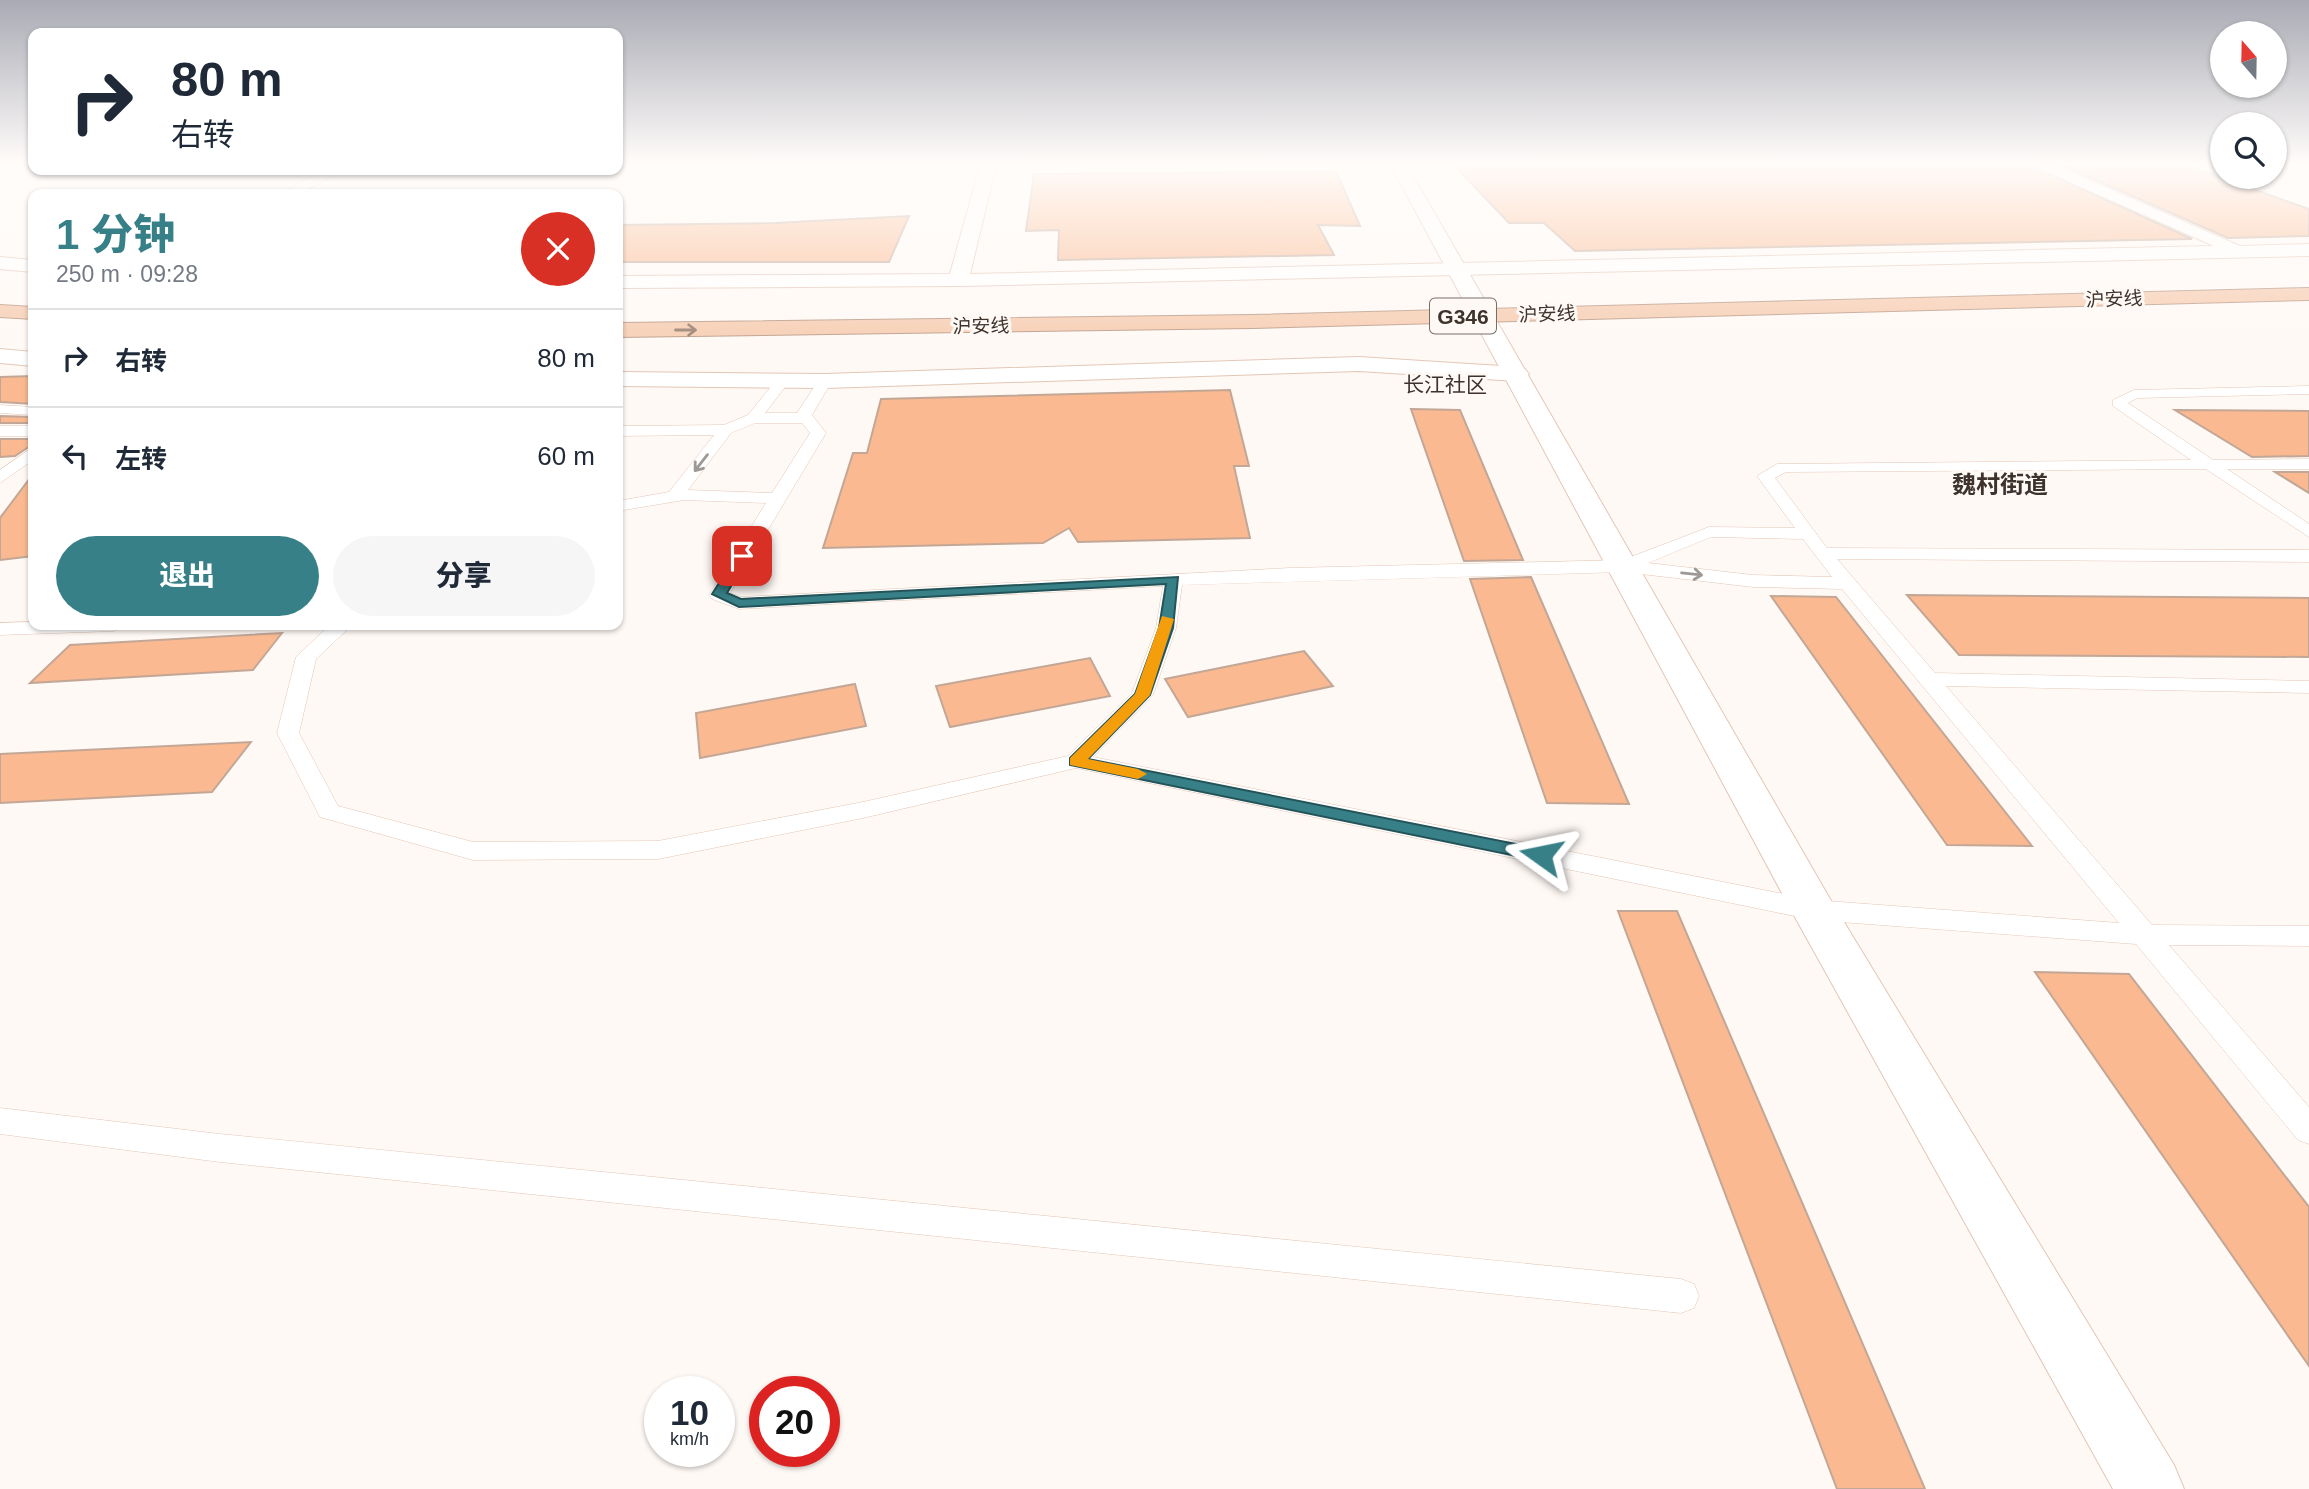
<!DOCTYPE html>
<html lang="zh">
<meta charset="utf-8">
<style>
body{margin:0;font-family:Arial,"Noto Sans SC",sans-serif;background:#f6f6f7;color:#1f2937;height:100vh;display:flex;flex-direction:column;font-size:26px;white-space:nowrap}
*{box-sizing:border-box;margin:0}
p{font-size:23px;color:#747a83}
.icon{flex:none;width:38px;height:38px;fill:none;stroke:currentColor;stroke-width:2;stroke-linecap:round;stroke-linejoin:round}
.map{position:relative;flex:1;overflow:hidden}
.drawer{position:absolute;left:28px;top:189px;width:595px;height:441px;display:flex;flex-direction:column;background:#fff;border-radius:14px;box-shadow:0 2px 5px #0004}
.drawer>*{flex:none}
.guide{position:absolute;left:28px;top:28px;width:595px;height:147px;border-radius:14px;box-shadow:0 2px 5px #0004;background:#fff;color:#1f2937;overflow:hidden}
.needle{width:46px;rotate:340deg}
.tools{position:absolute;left:2210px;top:21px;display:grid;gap:14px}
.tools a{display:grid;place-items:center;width:77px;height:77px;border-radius:50%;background:#fff;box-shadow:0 2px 5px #0004;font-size:35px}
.speed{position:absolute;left:644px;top:1376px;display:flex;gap:14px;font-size:35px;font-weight:700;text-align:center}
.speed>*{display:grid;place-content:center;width:91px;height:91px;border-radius:50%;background:#fff;box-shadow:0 2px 5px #0004;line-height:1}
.speed small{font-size:18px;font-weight:400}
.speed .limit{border:10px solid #d22;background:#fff;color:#111}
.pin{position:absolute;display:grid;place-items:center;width:60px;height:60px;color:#fff;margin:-30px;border-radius:14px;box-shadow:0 4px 10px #0006}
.me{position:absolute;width:77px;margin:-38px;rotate:282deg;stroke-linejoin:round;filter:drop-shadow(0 0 5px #0008)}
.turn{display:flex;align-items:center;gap:24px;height:147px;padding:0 28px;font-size:32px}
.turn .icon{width:91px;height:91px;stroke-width:2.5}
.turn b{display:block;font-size:49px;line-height:60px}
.round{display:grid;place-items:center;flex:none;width:74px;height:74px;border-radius:37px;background:#f6f6f7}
.headline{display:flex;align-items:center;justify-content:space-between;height:119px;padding:0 28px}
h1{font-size:42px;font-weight:800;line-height:52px;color:#388087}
.button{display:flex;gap:14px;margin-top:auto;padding:14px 28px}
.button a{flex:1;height:80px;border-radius:42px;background:#388087;color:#fff;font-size:28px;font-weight:800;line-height:80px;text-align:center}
.button a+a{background:#f6f6f7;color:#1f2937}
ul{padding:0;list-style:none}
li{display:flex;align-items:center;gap:21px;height:98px;padding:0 28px;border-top:2px solid #e0e1e3}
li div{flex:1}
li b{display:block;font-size:26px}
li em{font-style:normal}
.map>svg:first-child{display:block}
.building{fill:#fab990;stroke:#c3a796;stroke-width:2}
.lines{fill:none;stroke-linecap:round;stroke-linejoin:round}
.lane-casing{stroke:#e2c6b5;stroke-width:1}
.street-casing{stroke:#e2c6b5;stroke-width:2}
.secondary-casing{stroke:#e2c6b5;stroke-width:2}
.highway-casing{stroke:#b6947f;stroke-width:2}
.lane{fill:#fff;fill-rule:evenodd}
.street{fill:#fff;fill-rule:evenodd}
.secondary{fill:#fff;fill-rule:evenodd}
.highway{fill:#f6c9ac;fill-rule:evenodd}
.oneway{stroke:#917666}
.oneway2{stroke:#9e9996}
.route{fill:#388087;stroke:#245358;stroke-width:2}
.slow{fill:#f59e0b}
.labels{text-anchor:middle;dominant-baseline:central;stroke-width:6;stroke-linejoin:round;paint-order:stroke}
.far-street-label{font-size:19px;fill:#3e332c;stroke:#fff9f5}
.shield{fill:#fff9f5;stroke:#786e68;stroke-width:2}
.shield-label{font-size:21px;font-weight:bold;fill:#3e332c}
.far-quarter-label{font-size:21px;fill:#3e332c;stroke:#fff9f5}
.far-district-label{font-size:24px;font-weight:bold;fill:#3e332c;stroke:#fff9f5}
</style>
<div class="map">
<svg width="2309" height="1489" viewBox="0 0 2309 1489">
<rect width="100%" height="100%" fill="#fff9f5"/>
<!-- building -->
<path class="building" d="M1451,162H1499L1503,166L2023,162L2192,239L1575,251L1544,223H1509Z
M2054,162H2177L2309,209V236L2228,238Z
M1336,171L1360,226L1318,225L1334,255L1058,260L1059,230L1026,231L1034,174Z
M909,216L889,262H618V225L775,223Z
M33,376V404L0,402V377Z
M1230,390L1249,466H1234L1250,538L1078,542L1069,528L1043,543L823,548L853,453H867L881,399Z
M1411,409L1460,410L1523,560L1464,561Z
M2175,410L2309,411V456L2252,457Z
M0,416L33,417V423H0Z
M0,439H33V444L15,456L0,457Z
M2275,472H2309V493Z
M33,474V556L0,560V518Z
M1531,577L1629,804L1547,803L1470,579Z
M1907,595L2309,598V657L1959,655Z
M1771,596L1836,597L2032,846L1947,845Z
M282,633L253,670L30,683L70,645Z
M1304,651L1333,686L1188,717L1165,679Z
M1090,658L1110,696L950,727L936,686Z
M855,684L866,726L700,758L696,713Z
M251,742L212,792L0,803V754Z
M1618,911H1677L1925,1489H1837Z
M2035,972L2129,974L2309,1207V1366Z"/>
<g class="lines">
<!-- lane casing -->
<g class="lane-casing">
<path id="lane" d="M825,377L832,381L812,415L826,433L730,593L741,597L1290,568L1623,560L1709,527L1795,528L1757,476L1777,464L2191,460L2113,406V400L2134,390L2309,386V394L2137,398L2128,403L2213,460L2309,459V469H2227L2309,524V537L2206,469L1786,472L1775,478L1827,548L2309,550V562L1837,559L1935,673L2309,681V693L1946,686L2152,925L2309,926V946L2169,945L2309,1107V1144L2298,1140L2136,944L1814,920L1076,768L863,818L658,859L473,860L320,817L277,733L296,657L330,625H352L316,659L299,733L338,806L473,842L658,841L863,802L1068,756L1132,693L1156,628L1163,586L739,609L712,599L709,595L766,503L684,500L618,511V501L669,492L714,435L618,436V426L724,425L748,415L777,379L782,378L789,382L765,413H797L820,378ZM755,423H802L810,433L772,493L688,490L731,433ZM1711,537L1803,539L1832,577L1753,575L1648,563ZM1624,572L1753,587L1842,589L2119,923L1814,900L1093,757L1153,695L1176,628L1182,585Z
M0,405L33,407V415L0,413Z
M0,426H33V436H0Z
M33,447V460L0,483V470Z
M33,622V625H124L114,631L0,635V623Z
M0,1108L220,1134L1681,1279L1694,1284L1699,1296L1694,1308L1681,1313L220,1162L0,1134Z"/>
</g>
<!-- street casing -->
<g class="street-casing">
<path id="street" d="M981,162H997L970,274L2214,246L2025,162H2047L2240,246L2309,244V256L958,286L618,288V276L950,274Z
M323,170H343L300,194H280Z
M0,257L33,260V272L0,269Z
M0,349L33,352V366L0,363Z
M1359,357L1517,367L1525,369L1529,374L1525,379L1517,381L1359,371L825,388L618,386V372L825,374Z"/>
</g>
<!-- secondary casing -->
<g class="secondary-casing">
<path id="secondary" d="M1389,162H1405L1830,899L2174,1465L2184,1489H2113L1791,910Z"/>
</g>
<!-- highway casing -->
<g class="highway-casing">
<path id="highway" d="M2309,288V300L1252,328L618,337V323L1252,315Z
M0,305L33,307V319L0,317Z"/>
</g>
<!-- lane -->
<use href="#lane" class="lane"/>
<!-- street -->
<use href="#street" class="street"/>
<!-- secondary -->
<use href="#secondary" class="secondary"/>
<!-- highway -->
<use href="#highway" class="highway"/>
</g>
<!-- one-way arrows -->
<defs><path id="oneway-shaft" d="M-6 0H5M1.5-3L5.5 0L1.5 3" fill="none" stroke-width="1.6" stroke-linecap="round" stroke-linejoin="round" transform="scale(1.75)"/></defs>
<use class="oneway" href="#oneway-shaft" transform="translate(686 330)"/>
<g class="oneway2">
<use href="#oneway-shaft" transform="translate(701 463) rotate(128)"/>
<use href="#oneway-shaft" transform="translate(1692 574) rotate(6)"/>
</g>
<!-- sky -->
<linearGradient id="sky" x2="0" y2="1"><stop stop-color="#a9aab4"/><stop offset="0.44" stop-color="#fffcfa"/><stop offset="1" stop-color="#fffcfa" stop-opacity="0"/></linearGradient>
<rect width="2309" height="371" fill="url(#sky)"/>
<!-- route -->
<path class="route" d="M742,552L749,556L727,593L741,599L1178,577L1173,628L1150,695L1088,759L1541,849L1550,855L1541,861L1070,765V758L1135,694L1159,628L1166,584L739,607L712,594L738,553Z"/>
<!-- slow -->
<path class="slow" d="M1162,616L1174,619L1150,695L1088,759L1138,769L1147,774L1138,779L1070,765V758L1135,694Z"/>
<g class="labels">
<!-- far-street labels -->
<g class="far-street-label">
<text transform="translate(2114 299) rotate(-2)">沪安线</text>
<text transform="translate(1547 314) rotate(-2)">沪安线</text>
<text transform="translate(981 326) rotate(-1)">沪安线</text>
</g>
<!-- shield labels -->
<rect class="shield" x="1430" y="298.5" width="66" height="35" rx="5"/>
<g class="shield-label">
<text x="1463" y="316">G346</text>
</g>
<!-- far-quarter labels -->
<g class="far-quarter-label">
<text x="1445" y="384">长江社区</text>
</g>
<!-- far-district labels -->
<g class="far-district-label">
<text x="2000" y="484">魏村街道</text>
</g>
</g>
</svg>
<div class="tools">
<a><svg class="needle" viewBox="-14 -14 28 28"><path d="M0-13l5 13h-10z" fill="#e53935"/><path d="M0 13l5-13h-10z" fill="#747a83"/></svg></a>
<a><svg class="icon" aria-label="search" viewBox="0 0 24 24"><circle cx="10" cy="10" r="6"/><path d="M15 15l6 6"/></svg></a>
</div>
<div class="speed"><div>10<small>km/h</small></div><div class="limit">20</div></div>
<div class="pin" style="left:742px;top:556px;background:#d93025"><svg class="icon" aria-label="arrive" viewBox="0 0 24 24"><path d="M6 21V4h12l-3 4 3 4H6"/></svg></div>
<svg class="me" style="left:1541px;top:855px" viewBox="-20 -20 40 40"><path d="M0-17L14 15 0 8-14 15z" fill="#388087" stroke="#fff" stroke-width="4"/></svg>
<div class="guide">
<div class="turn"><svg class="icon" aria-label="right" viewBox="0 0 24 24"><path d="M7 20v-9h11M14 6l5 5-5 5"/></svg><div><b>80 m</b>右转</div></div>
</div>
<section class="drawer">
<div class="headline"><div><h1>1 分钟</h1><p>250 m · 09:28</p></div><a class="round" style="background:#d93025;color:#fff"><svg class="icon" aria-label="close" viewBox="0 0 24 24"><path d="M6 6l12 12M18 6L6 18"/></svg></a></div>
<ul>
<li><svg class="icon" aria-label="right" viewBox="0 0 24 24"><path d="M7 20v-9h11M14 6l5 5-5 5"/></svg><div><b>右转</b></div><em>80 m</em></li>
<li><svg class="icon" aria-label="left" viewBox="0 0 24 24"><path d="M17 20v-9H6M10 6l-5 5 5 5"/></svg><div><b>左转</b></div><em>60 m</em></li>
</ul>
<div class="button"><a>退出</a><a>分享</a></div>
</section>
</div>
